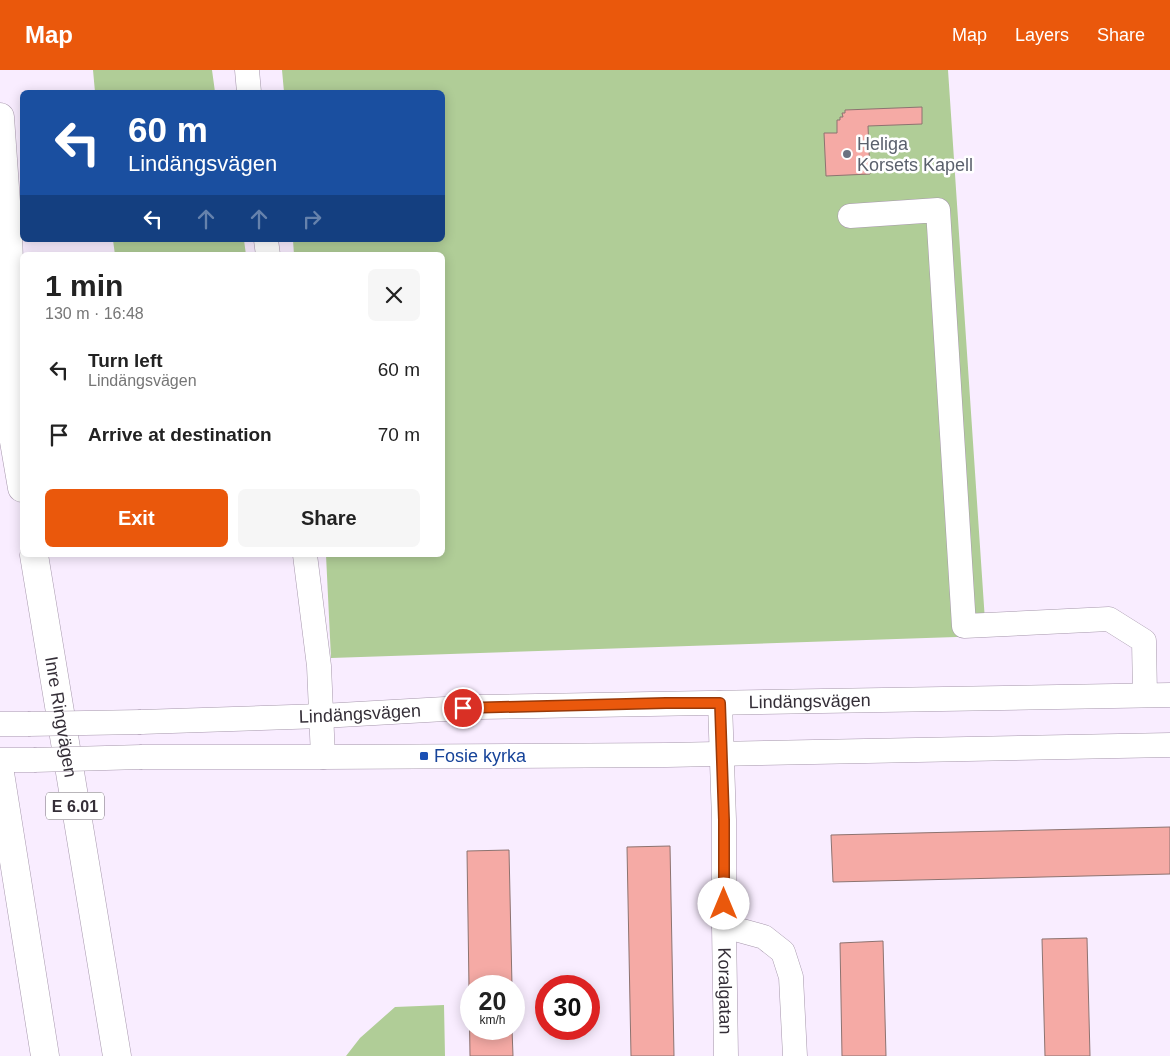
<!DOCTYPE html>
<meta charset="utf-8">
<style>
body{margin:0;font-family:Arial,sans-serif;background:#f6f6f6;color:#222;height:100vh;display:flex;flex-direction:column;font-size:19px;white-space:nowrap}
*{box-sizing:border-box;margin:0}
p{font-size:16px;color:#767676}
.icon{flex:none;width:28px;height:28px;fill:none;stroke:currentColor;stroke-width:2;stroke-linecap:round;stroke-linejoin:round}
.map{position:relative;flex:1;overflow:hidden}
.drawer{position:absolute;left:20px;top:182px;width:425px;height:305px;display:flex;flex-direction:column;background:#fff;border-radius:8px;box-shadow:0 2px 12px #0003}
.drawer>*{flex:none}
.banner{position:absolute;left:20px;top:20px;width:425px;height:152px;border-radius:8px;box-shadow:0 2px 12px #0003;background:#1a4fa0;color:#fff;overflow:hidden}
.speed{position:absolute;left:460px;top:905px;display:flex;gap:10px;font-size:25px;font-weight:700;text-align:center}
.speed>*{display:grid;place-content:center;width:65px;height:65px;border-radius:50%;background:#fff;box-shadow:0 2px 12px #0003;line-height:1}
.speed small{font-size:12px;font-weight:400}
.speed .limit{border:8px solid #d22;background:#fff;color:#111}
.pin{position:absolute;display:grid;place-items:center;width:42px;height:42px;color:#fff;margin:-21px;border:2px solid #fff;border-radius:50%;box-shadow:0 1px 5px #0007}
.me{position:absolute;width:55px;margin:-28px;rotate:0deg;stroke-linejoin:round;filter:drop-shadow(0 0 4px #0008)}
.turn{display:flex;align-items:center;gap:18px;height:105px;padding:0 25px;font-size:22px}
.turn .icon{width:65px;height:65px;stroke-width:2.5}
.turn b{display:block;font-size:35px;line-height:42px}
.lanes{display:flex;align-items:center;height:48px;padding:0 25px;background:#0003;justify-content:center;gap:25px;direction:ltr}
.lanes .off{opacity:.35}
.round{display:grid;place-items:center;flex:none;width:52px;height:52px;border-radius:8px;background:#f6f6f6}
.headline{display:flex;align-items:center;justify-content:space-between;height:85px;padding:0 25px}
h1{font-size:30px;font-weight:600;line-height:38px}
.button{display:flex;gap:10px;margin-top:auto;padding:10px 25px}
.button a{flex:1;height:58px;border-radius:8px;background:#ea580c;color:#fff;font-size:20px;font-weight:600;line-height:58px;text-align:center}
.button a+a{background:#f6f6f6;color:#222}
ul{padding:0;list-style:none}
li{display:flex;align-items:center;gap:15px;height:65px;padding:0 25px}
li div{flex:1}
li b{display:block;font-size:19px}
li em{font-style:normal}
header{display:flex;align-items:center;gap:30px;box-sizing:border-box;height:70px;padding:0 25px;background:#ea580c;color:#fff}
header strong{font-size:24px}
nav{display:flex;gap:28px;margin-inline-start:auto;font-size:18px}
.map>svg:first-child{display:block}
.green{fill:#b0cd97}
.building{fill:#f5aaa5;stroke:#8d7370}
.lines{fill:none;stroke-linecap:round;stroke-linejoin:round}
.minor-casing{stroke:#a697ac;stroke-width:25}
.highway-casing{stroke:#a697ac;stroke-width:29}
.minor{stroke:#fff;stroke-width:24}
.highway{stroke:#fff;stroke-width:28}
.minor-bridge-casing{stroke:#a697ac;stroke-width:25;stroke-linecap:butt}
.minor-bridge{stroke:#fff;stroke-width:24}
.route-casing{stroke:#983908;stroke-width:12}
.route{stroke:#ea580c;stroke-width:9}
.worship-dot{fill:#6b7280;stroke:#fff;stroke-width:2}
.transit-dot{fill:#1a4fb4;stroke:#fff;stroke-width:2}
.labels{text-anchor:middle;dominant-baseline:central;stroke-width:5;stroke-linejoin:round;paint-order:stroke}
.shield{fill:#fff;stroke:#726d74;stroke-width:1}
.shield-label{font-size:16px;font-weight:bold;fill:#352f38}
.worship-label{font-size:18px;fill:#5b616d;stroke:#fff;text-anchor:start}
.street-label{font-size:18px;fill:#352f38;stroke:#fff}
.transit-label{font-size:18px;fill:#164399;stroke:#fff;text-anchor:start}
</style>
<header>
<strong>Map</strong>
<nav><a>Map</a><a>Layers</a><a>Share</a></nav>
</header>
<div class="map">
<svg width="1170" height="986" viewBox="0 0 1170 986">
<rect width="100%" height="100%" fill="#f9edff"/>
<!-- green -->
<path class="green" d="M93,0H212L215,22H95Z
M282,0H948L986,566L331,588L326,485H442V185H294L293,170H442V22H284Z
M113,170H244L246,185H115Z
M444,935L445,986H346L360,968L395,937Z"/>
<!-- building -->
<path class="building" d="M922,37V54L868,56L870,104L826,106L824,63H837V50H840V47H843L842,43H845V40Z
M1170,757V804L833,812L831,765Z
M670,776L674,986H631L627,777Z
M509,780L512,916H471V959H512L513,986H470L467,781Z
M1087,868L1090,986H1045L1042,869Z
M883,871L886,986H842L840,873Z"/>
<g class="lines">
<!-- minor casing -->
<g class="minor-casing">
<g id="minor">
<path d="M247,0L249,22"/>
<path d="M850,146L938,140L964,556L1109,549L1144,571L1145,625"/>
<path d="M266,170L268,185"/>
<path d="M305,485L319,596L323,687"/>
<path id="s1" d="M720,633L724,750V856L726,986"/>
<path id="s2" d="M141,652L322,646L480,637L1170,625"/>
<path d="M0,654H28"/>
<path d="M142,687H323L667,685L1170,675"/>
<path d="M0,690H34"/>
<path d="M724,856L764,867L783,882L791,907L795,986"/>
</g>
</g>
<!-- highway casing -->
<g class="highway-casing">
<g id="highway">
<path d="M0,47L8,160L14,366"/>
<path d="M10,348L22,418"/>
<path id="s3" d="M34,485L117,986"/>
<path d="M0,703L45,986"/>
</g>
</g>
<!-- minor -->
<use href="#minor" class="minor"/>
<!-- highway -->
<use href="#highway" class="highway"/>
<!-- minor-bridge casing -->
<g class="minor-bridge-casing">
<path id="minor-bridge" d="M28,654L141,652
M34,690L142,687"/>
</g>
<!-- minor-bridge -->
<use href="#minor-bridge" class="minor-bridge"/>
</g>
<g class="lines">
<!-- route casing -->
<g class="route-casing">
<path id="route" d="M463,638L666,633H720L724,750V834"/>
</g>
<!-- route -->
<use href="#route" class="route"/>
</g>
<!-- markers -->
<circle class="worship-dot" cx="847" cy="84" r="5"/>
<rect class="transit-dot" x="419" y="681" width="10" height="10" rx="2.5"/>
<g class="labels">
<!-- shield labels -->
<rect class="shield" x="46" y="722.5" width="58" height="27" rx="4"/>
<g class="shield-label">
<text x="75" y="736">E 6.01</text>
</g>
<!-- worship labels -->
<g class="worship-label">
<text x="857" y="74">Heliga<tspan x="857" dy="21">Korsets Kapell</tspan></text>
</g>
<!-- street labels -->
<g class="street-label">
<text stroke="none"><textPath href="#s2" startOffset="669">Lindängsvägen</textPath></text>
<text stroke="none"><textPath href="#s2" startOffset="219">Lindängsvägen</textPath></text>
<text stroke="none"><textPath href="#s3" startOffset="164">Inre Ringvägen</textPath></text>
<text stroke="none"><textPath href="#s1" startOffset="288">Koralgatan</textPath></text>
</g>
<!-- transit labels -->
<g class="transit-label">
<text x="434" y="686">Fosie kyrka</text>
</g>
</g>
</svg>
<div class="speed"><div>20<small>km/h</small></div><div class="limit">30</div></div>
<div class="pin" style="left:463px;top:638px;background:#d93025"><svg class="icon" aria-label="arrive" viewBox="0 0 24 24"><path d="M6 21V4h12l-3 4 3 4H6"/></svg></div>
<svg class="me" style="left:724px;top:834px" viewBox="-20 -20 40 40"><circle r="19" fill="#fff"/><path d="M0-13L10 11 0 6-10 11z" fill="#ea580c"/></svg>
<div class="banner">
<div class="turn"><svg class="icon" aria-label="left" viewBox="0 0 24 24"><path d="M17 20v-9H6M10 6l-5 5 5 5"/></svg><div><b>60 m</b>Lindängsvägen</div></div>
<div class="lanes"><svg class="icon" aria-label="left" viewBox="0 0 24 24"><path d="M17 20v-9H6M10 6l-5 5 5 5"/></svg><svg class="icon off" aria-label="ahead" viewBox="0 0 24 24"><path d="M12 20V5M6 11l6-6 6 6"/></svg><svg class="icon off" aria-label="ahead" viewBox="0 0 24 24"><path d="M12 20V5M6 11l6-6 6 6"/></svg><svg class="icon off" aria-label="right" viewBox="0 0 24 24"><path d="M7 20v-9h11M14 6l5 5-5 5"/></svg></div>
</div>
<section class="drawer">
<div class="headline"><div><h1>1 min</h1><p>130 m · 16:48</p></div><a class="round"><svg class="icon" aria-label="close" viewBox="0 0 24 24"><path d="M6 6l12 12M18 6L6 18"/></svg></a></div>
<ul>
<li><svg class="icon" aria-label="left" viewBox="0 0 24 24"><path d="M17 20v-9H6M10 6l-5 5 5 5"/></svg><div><b>Turn left</b><p>Lindängsvägen</p></div><em>60 m</em></li>
<li><svg class="icon" aria-label="arrive" viewBox="0 0 24 24"><path d="M6 21V4h12l-3 4 3 4H6"/></svg><div><b>Arrive at destination</b></div><em>70 m</em></li>
</ul>
<div class="button"><a>Exit</a><a>Share</a></div>
</section>
</div>
